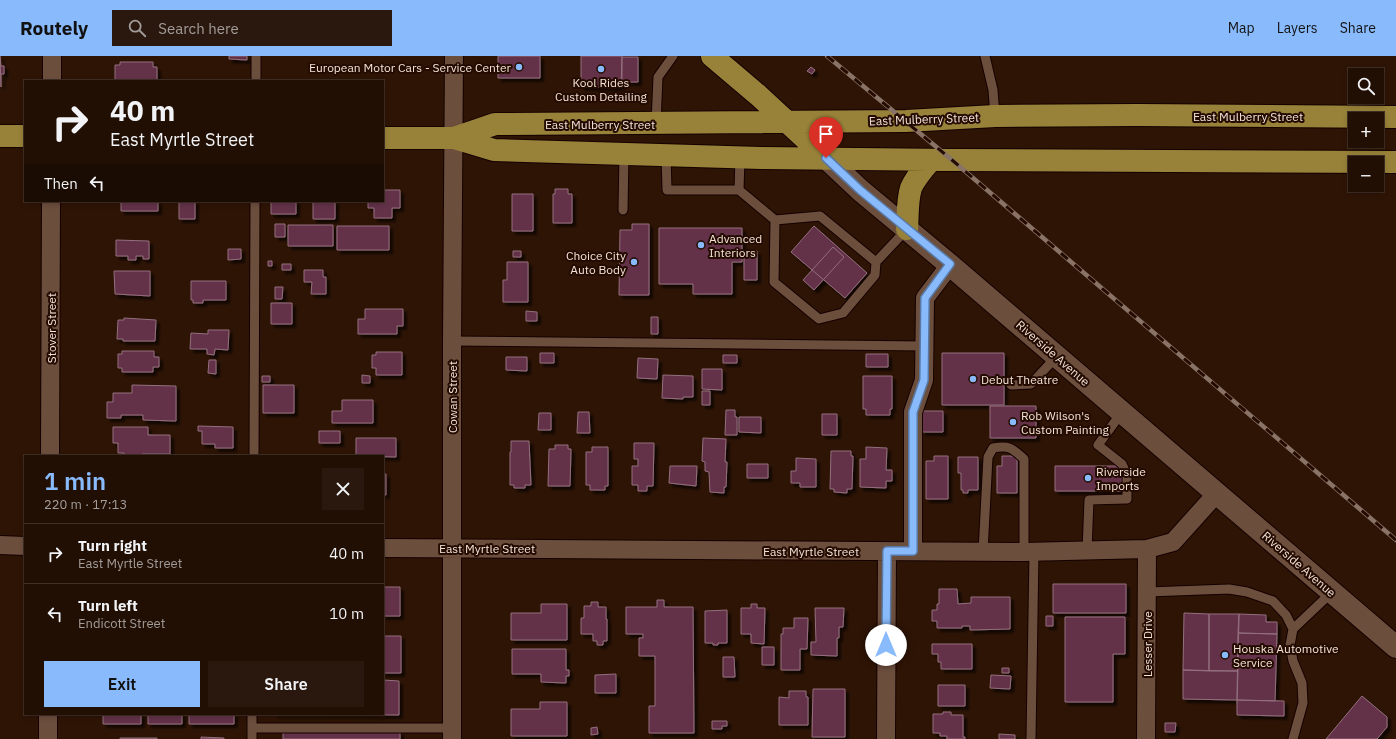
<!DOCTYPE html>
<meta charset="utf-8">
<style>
body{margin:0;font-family:"IBM Plex Sans",sans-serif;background:#2a180e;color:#f1f3f6;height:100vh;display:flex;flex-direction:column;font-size:15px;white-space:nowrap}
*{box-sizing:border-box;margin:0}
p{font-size:13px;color:#a29c9a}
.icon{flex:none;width:22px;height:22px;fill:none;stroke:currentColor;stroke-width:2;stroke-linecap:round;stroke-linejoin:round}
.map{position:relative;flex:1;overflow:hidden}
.side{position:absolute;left:24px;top:399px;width:360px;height:260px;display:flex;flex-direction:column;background:#220f04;border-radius:0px;box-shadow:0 2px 6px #0003,0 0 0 1px #3f2f26}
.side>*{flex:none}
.guide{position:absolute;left:24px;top:24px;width:360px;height:122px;border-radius:0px;box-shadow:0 2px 6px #0003,0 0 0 1px #3f2f26;background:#220f04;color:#f1f3f6;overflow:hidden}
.buttons{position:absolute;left:1348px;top:12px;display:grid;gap:8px}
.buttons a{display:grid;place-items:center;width:36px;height:36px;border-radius:0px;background:#220f04;box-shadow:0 2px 6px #0003,0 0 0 1px #3f2f26;font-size:20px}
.pin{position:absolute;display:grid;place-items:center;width:34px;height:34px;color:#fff;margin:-41px -17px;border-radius:50% 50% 50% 0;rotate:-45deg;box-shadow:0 0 4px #0007}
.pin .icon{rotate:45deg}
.me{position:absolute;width:44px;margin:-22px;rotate:0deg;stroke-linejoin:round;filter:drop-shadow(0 0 3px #0008)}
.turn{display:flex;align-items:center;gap:14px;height:84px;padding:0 20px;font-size:18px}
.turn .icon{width:52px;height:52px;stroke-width:2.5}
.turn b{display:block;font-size:28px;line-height:34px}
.then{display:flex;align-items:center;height:38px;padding:0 20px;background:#0003;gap:8px;font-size:15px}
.round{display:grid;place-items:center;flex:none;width:42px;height:42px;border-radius:0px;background:#2a180e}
.headline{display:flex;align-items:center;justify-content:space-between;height:68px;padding:0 20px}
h1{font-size:24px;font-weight:600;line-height:30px;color:#89bafc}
.primary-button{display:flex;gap:8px;margin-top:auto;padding:8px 20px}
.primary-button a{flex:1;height:46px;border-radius:0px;background:#89bafc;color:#111;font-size:16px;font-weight:600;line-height:46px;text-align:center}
.primary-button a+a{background:#2a180e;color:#f1f3f6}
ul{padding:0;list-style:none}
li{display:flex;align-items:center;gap:12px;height:60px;padding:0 20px;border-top:1px solid #3f2f26}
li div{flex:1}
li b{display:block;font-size:15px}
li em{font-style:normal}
header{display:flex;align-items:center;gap:24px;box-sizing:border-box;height:56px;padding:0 20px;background:#89bafc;color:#111}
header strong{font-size:19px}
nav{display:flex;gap:22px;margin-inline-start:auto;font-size:14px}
.search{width:280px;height:36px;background:#2a180e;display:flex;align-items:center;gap:10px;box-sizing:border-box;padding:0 14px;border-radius:0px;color:#a29c9a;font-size:15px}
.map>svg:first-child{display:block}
.building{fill:#633048;stroke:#93707e;filter:url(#shadow)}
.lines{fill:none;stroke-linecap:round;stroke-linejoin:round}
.lane-casing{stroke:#150100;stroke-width:11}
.street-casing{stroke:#150100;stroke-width:20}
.secondary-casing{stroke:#150100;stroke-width:24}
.highway-casing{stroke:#150100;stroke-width:24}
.lane{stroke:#6c4e3d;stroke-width:9}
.street{stroke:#6c4e3d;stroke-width:18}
.secondary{stroke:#6c4e3d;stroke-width:22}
.highway{stroke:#988239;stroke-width:22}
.rail-casing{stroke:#897366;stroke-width:4.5}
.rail{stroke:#240b00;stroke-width:3;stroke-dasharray:9;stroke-linecap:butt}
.route-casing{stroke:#5979a4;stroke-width:10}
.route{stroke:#89bafc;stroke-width:7}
.poi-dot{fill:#89bafc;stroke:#240b00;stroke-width:1.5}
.labels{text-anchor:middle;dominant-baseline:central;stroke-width:4;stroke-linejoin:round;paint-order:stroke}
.poi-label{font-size:12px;fill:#f4e2d8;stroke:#240b00;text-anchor:start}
.street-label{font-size:12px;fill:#f4e2d8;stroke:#240b00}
</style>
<header>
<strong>Routely</strong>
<div class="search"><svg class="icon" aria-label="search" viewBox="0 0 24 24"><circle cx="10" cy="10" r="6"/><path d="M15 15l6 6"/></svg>Search here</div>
<nav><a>Map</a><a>Layers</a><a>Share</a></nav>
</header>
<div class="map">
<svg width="1396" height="683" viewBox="0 0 1396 683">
<defs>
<filter id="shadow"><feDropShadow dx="3.5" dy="3.5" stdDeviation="1" flood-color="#0009"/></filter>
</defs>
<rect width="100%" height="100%" fill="#2e1405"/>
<!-- building -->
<path class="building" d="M0,0L1,10H4V18H1V31Z
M229,0H247V4L229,3Z
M498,0H540V22H498Z
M581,0H622L621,31H581Z
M622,1H638V26H622Z
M120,6H153V11H157V25H115V9H120Z
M811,11L815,14L812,18L807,15Z
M555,133H568V138H572V167H553V138H555Z
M383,134H400V152H392V162H374V152H368V145H383Z
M512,138H533V175H512Z
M121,145H158V155H121Z
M179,145H195V163H179Z
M271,145H296V158H271Z
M313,145H335V163H313Z
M275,168H285V181H275Z
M632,168H649V239H619L620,174H632Z
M288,169H333V190H288Z
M337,170H389V194H337Z
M814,170L867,217L845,242L791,196Z
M659,172H742V206H732V238H693V228H659Z
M116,184L149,185V203H143V200H136V204H128V200H116Z
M833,191L844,201L814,234L803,224Z
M228,193H241V203L228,204Z
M513,195H521V201H513Z
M744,195H757V224H744Z
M268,205H272V210H268Z
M507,206H528V246H503V224H507Z
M282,208H291V214H282Z
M304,214H323V221H326V238H311L312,226H304Z
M114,215H150V240L115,238Z
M191,225H226V244H203V247H193V244H191Z
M275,231H283L282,243H275Z
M271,247H292V268H271Z
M365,253H403V270H397V278H358V263H365Z
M526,255L537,256V265H526Z
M651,261H658V278H651Z
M124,262L156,264L155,285H123V283H117L118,264H124Z
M208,274H229L228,294L215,293L214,299L207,298V293H190L191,277L208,278Z
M122,295H154V301H159V311H153V316H122V312H118V298H122Z
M376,296H402V319H376V312H372V299H376Z
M540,297H554V307H540Z
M942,297H1004V349H942Z
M866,298H888V311H866Z
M723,299H737V307H723Z
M506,301H527V315L506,314Z
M638,302L658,303L657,323L637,322Z
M209,304H216V318L208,317Z
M702,313H722V334L702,333Z
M362,319L370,320V327H362Z
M663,319L693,320V341H683V343L662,342Z
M262,320H270V326H262Z
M863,320H892V353H890V359H866V353H863Z
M132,329L176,330V365L143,364V359H121V362H107V346H113V337H132Z
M263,329H294V357H263Z
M702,335H710V349H702Z
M342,344H373V367H332V355H342Z
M990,350H1036V382H990Z
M726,354H735V361H737V379H725Z
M922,355H943V376H922Z
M578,356H589L590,377H577Z
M539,357H551V374H538Z
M822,358H837V379H822Z
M739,361H761V377L739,376Z
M198,370L233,371V392H215V388H202V375H198Z
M113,371H148V379H170V398H142V400H124V397H118V387H113Z
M319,375H340V387H319Z
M356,382H396V401L356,400Z
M703,382L726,383L725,406H727L726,431H724V437L710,436L709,416L705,415V406L702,405Z
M511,385H529L531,429H525V432H514V429H510V396H511Z
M634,387H654L653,430H647V435H638V429H632V410H638V403H634Z
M555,389H568V393H571L570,430H548L549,393H555Z
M592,391H608V430H605V434H590V429H586V396H592Z
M866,391L887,392L886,414H892V425H886V432L860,431V403H866Z
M831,395H851V400H853L852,433H847V437L834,436V433H830Z
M934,400H948V443H926V405H934Z
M1002,400H1017V437H997V410H1002Z
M958,401H978V434H968V437H963V434H961V417H958Z
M796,402L816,403V431H800V427H791V415H796Z
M747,408H768V422H747Z
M670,410H697L696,430L669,427Z
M1055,410H1122V435H1055Z
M383,418H386V439H383Z
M1053,528H1126V557H1053Z
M383,531H400V560H383Z
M939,533H957L958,548L971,547V541H1010V573L970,574V570H962V572H937V565H932V554H937V548H939Z
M657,544H664V551H693L694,677H649V650H655V600H639V582H643V578H626V551H657Z
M591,546H598V551H606V563H607V585H603V589H597V585H593V578H581V562H584V550H591Z
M541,548H567V584H511V557H541Z
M751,548H757V552H765L764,588L751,587V578H741V552H751Z
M815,552H844L843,571H839V582H837V600L811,599V586H816Z
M727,554V587H718V589H713V587H705V555Z
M1184,557L1209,558V615L1183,614Z
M1209,558H1239L1238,615H1209Z
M1239,558L1266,559V566H1277V578L1238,577Z
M1046,560H1053V570H1046Z
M1065,561H1125V598H1113V646H1065Z
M794,562H808L807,593H800V614H781V578H783V572H794Z
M1238,577L1277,578L1275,645L1237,644Z
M383,580H401V617H383Z
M932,588H972V613H941V606H938V598H932Z
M762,591H774V609H762Z
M512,593H566V614H569V620H566V627L541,626V618H512Z
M723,601H734L735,621H723Z
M1002,612H1009V617H1002Z
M1183,614L1238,615L1237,644L1183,643Z
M616,618V637H595V619Z
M991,619L1011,620L1010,633L990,632Z
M383,624L399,625V659L274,658H383Z
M938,629H965V650H938Z
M813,633H845V681H812Z
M789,635H806V641H808V669H779V641L789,642Z
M1362,640L1387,661V671L1377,683H1326Z
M1237,644L1284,645V660L1237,659Z
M540,646H567V680H511V653H540Z
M943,656H951V659H963V681H965V683H947V680H940V677H933V658H943Z
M103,658H141V668H103Z
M148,658H182V668H148Z
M189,658H234V668H189Z
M712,665H727V670H722V673H712Z
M1165,667H1176L1175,676H1165Z
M597,671L598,678L591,679V672Z
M283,676H400V683H283Z
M999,678L1015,679V683H999Z
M201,681L224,682V683H201Z
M120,682H157V683H120Z"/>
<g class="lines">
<!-- lane casing -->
<g class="lane-casing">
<path id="lane" d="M985,0L993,34L995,60
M256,25V0
M656,67L658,21L673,0
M666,98L667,134H739L775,164L774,226L819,263L843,257L875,219L876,206L907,173
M739,134L740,102
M623,154L624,97
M775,164L820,160L876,206
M452,285L924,290
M1011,329L1031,328L1057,300
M254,400L255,145
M1087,495L1089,444L1127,443V419L1122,408L1098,389L1122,356
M983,496L988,401L993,392C1009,389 1012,392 1024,403V496
M1147,536L1229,533L1247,536L1273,545L1286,559L1293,573
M252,672H452
M252,683V658
M1031,683L1034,496
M1293,683L1303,647L1302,627L1293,605L1290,589L1293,573L1332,536"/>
</g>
<!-- street casing -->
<g class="street-casing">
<path id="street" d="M52,25V0
M50,400L51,145
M0,489L25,490
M383,492L1024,496L1147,493L1173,486L1217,437
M913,495V356L924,324L925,242L950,209
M48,683V658
M452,683V285L454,0
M886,683L887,495
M1146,683L1147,493"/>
</g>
<!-- secondary casing -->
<g class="secondary-casing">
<path id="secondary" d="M826,102L860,134L950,209L1396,591"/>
</g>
<!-- highway casing -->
<g class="highway-casing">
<path id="highway" d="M712,0L758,39L826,102
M0,80H25
M383,82H454L494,94L761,102L952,104L1396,106
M454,82L495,68L906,65L995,60L1137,59L1396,61
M907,173C908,160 907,145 911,132C915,122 924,112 931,104"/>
</g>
<!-- lane -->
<use href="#lane" class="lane"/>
<!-- street -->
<use href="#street" class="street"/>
<!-- secondary -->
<use href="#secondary" class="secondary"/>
<!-- highway -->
<use href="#highway" class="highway"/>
<!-- rail casing -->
<g class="rail-casing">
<path id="rail" d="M827,0L952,104L1396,484"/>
</g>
<!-- rail -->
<use href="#rail" class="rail"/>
</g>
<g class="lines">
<!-- route casing -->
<g class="route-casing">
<path id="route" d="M826,102L860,134L950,208L925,242L924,324L913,356V495H887L886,589"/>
</g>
<!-- route -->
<use href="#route" class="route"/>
</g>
<!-- markers -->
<g class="poi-dot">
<circle cx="519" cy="11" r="4"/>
<circle cx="601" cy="13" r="4"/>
<circle cx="701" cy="189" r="4"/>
<circle cx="634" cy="206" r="4"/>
<circle cx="973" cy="323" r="4"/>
<circle cx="1013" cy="366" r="4"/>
<circle cx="1088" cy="422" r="4"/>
<circle cx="1225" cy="599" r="4"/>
</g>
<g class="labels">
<!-- poi labels -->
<g class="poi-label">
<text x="511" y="11" text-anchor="end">European Motor Cars - Service Center</text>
<text x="601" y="26" text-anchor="middle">Kool Rides<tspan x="601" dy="14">Custom Detailing</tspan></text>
<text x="709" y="182">Advanced<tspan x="709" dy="14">Interiors</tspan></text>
<text x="626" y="199" text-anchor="end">Choice City<tspan x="626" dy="14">Auto Body</tspan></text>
<text x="981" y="323">Debut Theatre</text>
<text x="1021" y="359">Rob Wilson's<tspan x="1021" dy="14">Custom Painting</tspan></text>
<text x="1096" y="415">Riverside<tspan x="1096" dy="14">Imports</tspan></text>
<text x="1233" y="592">Houska Automotive<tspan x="1233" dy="14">Service</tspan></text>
</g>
<!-- street labels -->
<g class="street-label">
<text x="1248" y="60">East Mulberry Street</text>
<text transform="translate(924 63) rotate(-2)">East Mulberry Street</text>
<text x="600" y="68">East Mulberry Street</text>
<text transform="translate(51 272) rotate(-90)">Stover Street</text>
<text transform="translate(1053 297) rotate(41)">Riverside Avenue</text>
<text transform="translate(452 341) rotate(-90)">Cowan Street</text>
<text x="487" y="492">East Myrtle Street</text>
<text x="811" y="495">East Myrtle Street</text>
<text transform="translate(1299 508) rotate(41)">Riverside Avenue</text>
<text transform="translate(1147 588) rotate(-90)">Lesser Drive</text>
</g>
</g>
</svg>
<div class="buttons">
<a><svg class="icon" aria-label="search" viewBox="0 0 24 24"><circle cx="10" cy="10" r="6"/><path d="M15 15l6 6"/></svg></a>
<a>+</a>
<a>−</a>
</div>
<div class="pin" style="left:826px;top:102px;background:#d93025"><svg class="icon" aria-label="arrive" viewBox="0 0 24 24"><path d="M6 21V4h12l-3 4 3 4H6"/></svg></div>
<svg class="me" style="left:886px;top:589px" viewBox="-20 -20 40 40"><circle r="19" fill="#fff"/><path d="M0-13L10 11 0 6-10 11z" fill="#89bafc"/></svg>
<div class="guide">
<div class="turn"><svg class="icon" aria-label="right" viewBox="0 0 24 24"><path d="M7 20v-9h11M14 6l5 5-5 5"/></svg><div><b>40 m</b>East Myrtle Street</div></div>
<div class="then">Then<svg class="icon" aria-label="left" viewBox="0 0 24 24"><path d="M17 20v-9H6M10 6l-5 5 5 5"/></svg></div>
</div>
<section class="side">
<div class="headline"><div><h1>1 min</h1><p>220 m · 17:13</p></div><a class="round"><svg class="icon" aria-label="close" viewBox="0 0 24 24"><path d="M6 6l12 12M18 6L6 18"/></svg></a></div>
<ul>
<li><svg class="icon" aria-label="right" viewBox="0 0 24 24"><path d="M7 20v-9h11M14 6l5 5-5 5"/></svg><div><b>Turn right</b><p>East Myrtle Street</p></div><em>40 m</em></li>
<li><svg class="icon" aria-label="left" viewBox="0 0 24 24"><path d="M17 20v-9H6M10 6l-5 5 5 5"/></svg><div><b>Turn left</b><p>Endicott Street</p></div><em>10 m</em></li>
</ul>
<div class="primary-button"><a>Exit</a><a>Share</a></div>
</section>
</div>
